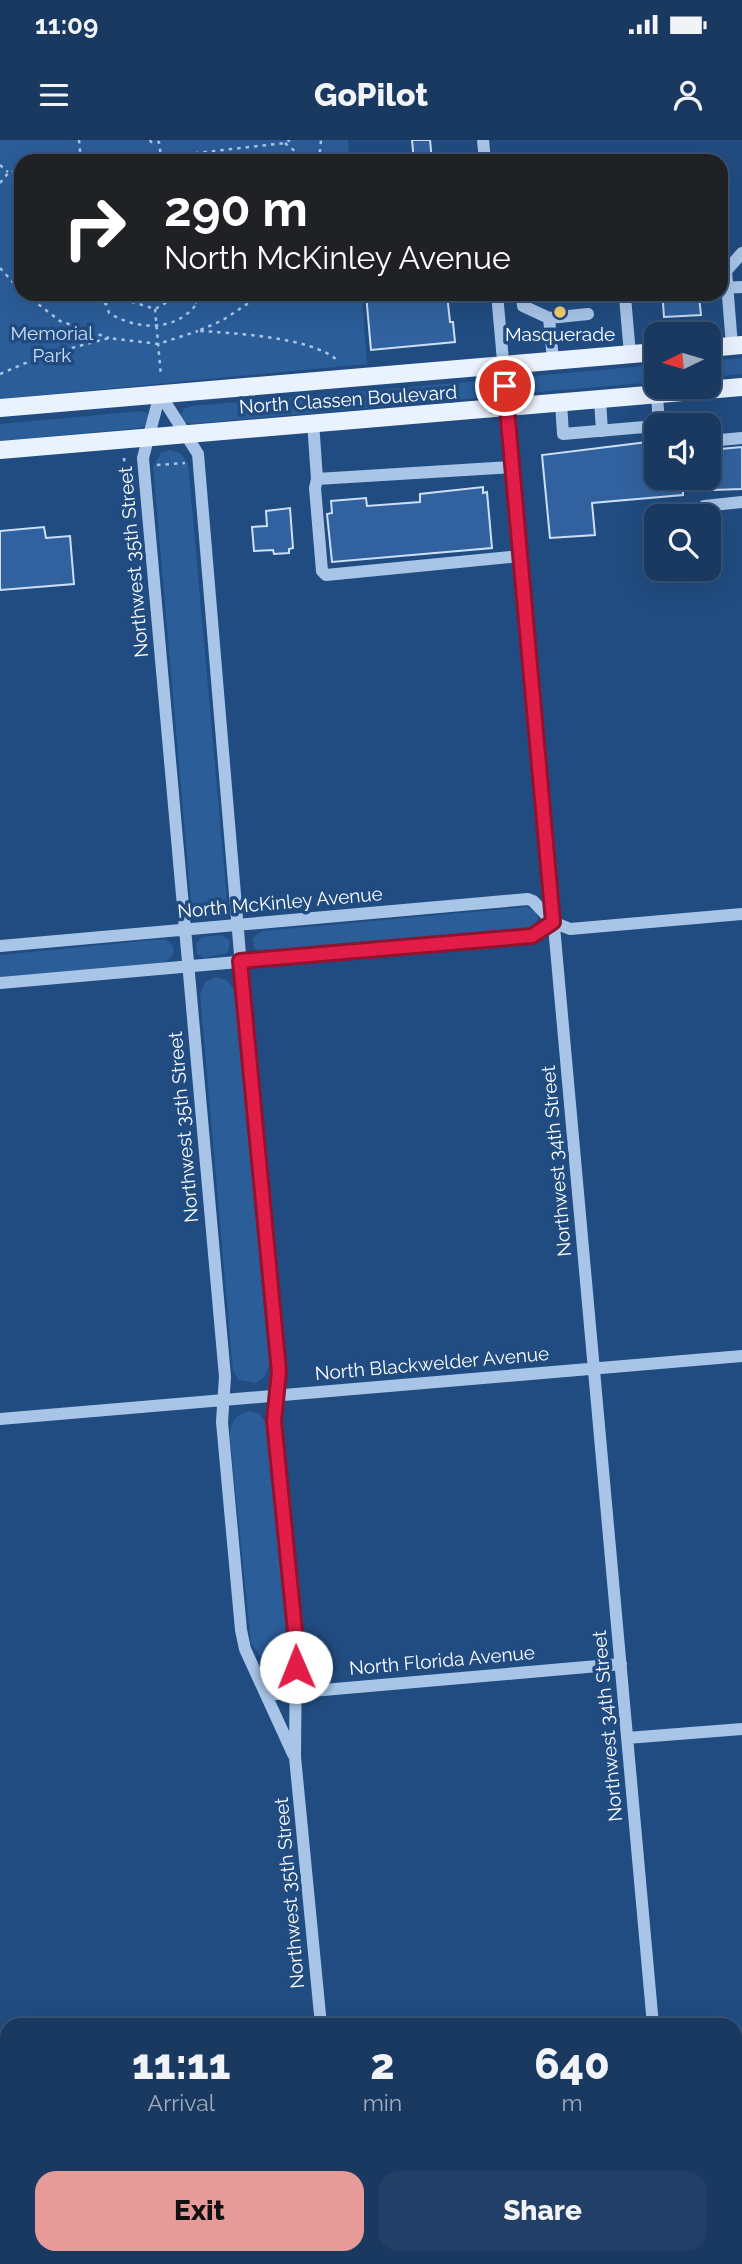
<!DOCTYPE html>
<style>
body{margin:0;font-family:Raleway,sans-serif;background:#224067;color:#f1f3f6;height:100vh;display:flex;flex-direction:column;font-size:26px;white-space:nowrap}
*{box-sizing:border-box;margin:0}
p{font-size:23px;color:#9facbd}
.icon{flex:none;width:38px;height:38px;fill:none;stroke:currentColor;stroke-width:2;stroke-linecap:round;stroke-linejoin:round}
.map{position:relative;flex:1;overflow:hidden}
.side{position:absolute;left:0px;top:1878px;width:742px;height:247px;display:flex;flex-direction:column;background:#193961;border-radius:21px 21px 0 0;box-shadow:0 7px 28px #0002,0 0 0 2px #375376}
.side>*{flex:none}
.guide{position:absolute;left:14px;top:14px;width:714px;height:147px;border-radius:21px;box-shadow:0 7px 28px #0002,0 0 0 2px #375376;background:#202124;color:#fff;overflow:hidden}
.needle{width:46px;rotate:265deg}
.tools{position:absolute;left:644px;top:182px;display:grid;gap:14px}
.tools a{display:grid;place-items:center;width:77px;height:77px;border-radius:14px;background:#193961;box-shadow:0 7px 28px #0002,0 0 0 2px #375376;font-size:35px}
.pin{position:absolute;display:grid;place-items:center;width:60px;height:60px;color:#fff;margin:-30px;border:4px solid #fff;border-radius:50%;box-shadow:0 2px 7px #0007}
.me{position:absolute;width:77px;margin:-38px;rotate:359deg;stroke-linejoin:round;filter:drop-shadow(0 0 5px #0008)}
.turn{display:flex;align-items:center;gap:24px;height:147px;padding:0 35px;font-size:32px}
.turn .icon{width:91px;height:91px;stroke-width:2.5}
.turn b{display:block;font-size:49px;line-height:60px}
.eta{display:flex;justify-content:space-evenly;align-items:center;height:119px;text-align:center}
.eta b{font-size:42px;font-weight:800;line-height:49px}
.cta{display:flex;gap:14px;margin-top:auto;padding:14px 35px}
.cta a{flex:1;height:80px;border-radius:21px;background:#e69b98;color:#111;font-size:28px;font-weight:800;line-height:80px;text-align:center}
.cta a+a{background:#224067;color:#f1f3f6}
.status{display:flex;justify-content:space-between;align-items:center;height:49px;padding:0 35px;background:#193961;direction:ltr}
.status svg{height:19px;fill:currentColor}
header{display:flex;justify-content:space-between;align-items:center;height:91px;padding:0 35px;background:#193961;font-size:32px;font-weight:800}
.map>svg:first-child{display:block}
.green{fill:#2b5d99}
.building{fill:#31629f;stroke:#ccdff6;stroke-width:2}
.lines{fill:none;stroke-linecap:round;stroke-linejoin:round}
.path{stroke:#a8c5e8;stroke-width:2.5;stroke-dasharray:3.5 5;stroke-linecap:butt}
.minor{stroke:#a8c5e8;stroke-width:12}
.major{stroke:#eaf2fd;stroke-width:18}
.route-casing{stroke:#92132f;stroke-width:18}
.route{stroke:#e11d48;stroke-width:12}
.poi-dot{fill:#f4cc6a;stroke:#214c81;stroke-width:2.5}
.labels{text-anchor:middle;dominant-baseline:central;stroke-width:7;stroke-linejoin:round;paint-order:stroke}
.park-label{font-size:19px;fill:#ccdff6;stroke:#214c81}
.poi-label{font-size:19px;fill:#fff;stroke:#214c81}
.street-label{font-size:19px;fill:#fff;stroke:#214c81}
</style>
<div class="status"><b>11:09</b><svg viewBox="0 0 49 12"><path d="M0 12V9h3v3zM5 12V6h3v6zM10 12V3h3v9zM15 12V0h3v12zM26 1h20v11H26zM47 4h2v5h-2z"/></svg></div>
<header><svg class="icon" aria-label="menu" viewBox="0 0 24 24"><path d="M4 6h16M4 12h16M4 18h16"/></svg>GoPilot<svg class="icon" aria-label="person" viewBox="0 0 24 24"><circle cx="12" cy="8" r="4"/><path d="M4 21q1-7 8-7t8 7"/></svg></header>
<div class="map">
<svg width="742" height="2124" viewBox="0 0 742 2124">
<rect width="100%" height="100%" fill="#214c81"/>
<!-- green -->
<path class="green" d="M0,0H348L350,21H21V154H362L367,224L0,259Z
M742,218V234L709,237V221Z
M656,225V242L526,253L524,239L533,236Z
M479,241L485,244L487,254L477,258L191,284L183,282L179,277L184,269L192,266Z
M142,271L152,276L147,285L139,288L0,301V284Z
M170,310L180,313L188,323L227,760L222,770L212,776L200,775L191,762L153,326L161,313Z
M527,767L536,772L538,779L530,789L265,813L254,808L253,799L256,795L263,791Z
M222,795L230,801L228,813L204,818L197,814L196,804L202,797Z
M165,799C178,806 175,816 165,822L0,837V815Z
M215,837L227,840L236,853L269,1226L264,1237L256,1243L239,1240L233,1231L200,854L205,842Z
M249,1271L259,1274L267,1284L287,1501L283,1511L273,1518L261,1517L251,1503L230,1297C231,1282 234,1275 249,1271Z
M0,2037L7,2074V2118H15L16,2124H0Z"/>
<!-- building -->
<path class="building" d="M412,0H430L432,21H414Z
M366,154H447L450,182H453L455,202L371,210Z
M699,157L701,175L664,177L663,163L669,158Z
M656,301V338H709V310L742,307V349L683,351V355L592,363L595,395L550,398L542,315Z
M483,347V353L487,352L492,408L332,422L327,374L332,373L331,361L366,358L367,366L420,362V354Z
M290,368L293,408L289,409V413L274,414L273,410L254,411L252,387L267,386L266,371Z
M44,387L46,398L70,396L74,444L0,450V391Z"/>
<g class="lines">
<!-- path -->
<path class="path" d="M79,0L81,21
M150,0L151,2H159L161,17L285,3L290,0
M285,3L307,21
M111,21L161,17
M319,21L321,0
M0,25L8,32
M0,43L9,32L21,31
M0,128L21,151
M25,154L60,181L109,198
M103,154L109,173C142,193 184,191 203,154
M119,154V158L155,169L182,154
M186,154L189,159L191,154
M197,154L194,161L197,163
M262,154L223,180L198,191C233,193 311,197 337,220
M104,164L119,158
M155,169L161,236
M0,234L42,216L109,198L158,204L198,191
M124,318L125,328
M157,325L185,323"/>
<!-- minor -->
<path class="minor" d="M483,0L485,21
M721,148L742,147
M497,154L653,1885
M522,154L523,166L549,178L553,220
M549,178L588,174
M732,206L726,131L742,113
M630,214L625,157L662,154
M160,254L198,314L242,838L279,1231L274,1281L296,1501L295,1617L321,1885
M160,254L143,318L225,1237L222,1282L241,1490L245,1509L293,1614
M657,255L659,285
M600,260L602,291
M561,263L563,294L656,286
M313,282L317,339L512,327
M709,301L742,298
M317,339L315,348L322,431L326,435L520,416
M704,366L742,362
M0,806L528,759L533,761L553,782L570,789L742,774
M0,843L532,796L553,782
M0,1279L742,1216
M266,1555L621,1524
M627,1598L742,1589
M735,1957H742
M0,2016L7,2042
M26,2118L27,2124
M342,2118L343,2124
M675,2118V2124
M158,2124L159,2118"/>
<!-- major -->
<path class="major" d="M709,208L742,205
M0,268L656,212
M0,310L742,247"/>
</g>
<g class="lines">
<!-- route casing -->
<g class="route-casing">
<path id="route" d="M296,1527V1501L274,1281L279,1231L240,821L532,796L553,782L505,246"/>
</g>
<!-- route -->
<use href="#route" class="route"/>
</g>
<!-- markers -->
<circle class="poi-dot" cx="560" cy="172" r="7"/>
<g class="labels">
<!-- park labels -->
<g class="park-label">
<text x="52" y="193">Memorial<tspan x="52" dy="22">Park</tspan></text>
</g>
<!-- poi labels -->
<g class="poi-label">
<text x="560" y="194">Masquerade</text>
</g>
<!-- street labels -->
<g class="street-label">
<text transform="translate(348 259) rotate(-4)">North Classen Boulevard</text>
<text transform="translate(133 422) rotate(-95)">Northwest 35th Street</text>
<text transform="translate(280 762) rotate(-5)">North McKinley Avenue</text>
<text transform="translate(183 987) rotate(-95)">Northwest 35th Street</text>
<text transform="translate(556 1021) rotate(-95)">Northwest 34th Street</text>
<text transform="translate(432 1223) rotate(-5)">North Blackwelder Avenue</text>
<text transform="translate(442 1520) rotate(-5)">North Florida Avenue</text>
<text transform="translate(607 1586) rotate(-95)">Northwest 34th Street</text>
<text transform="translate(289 1753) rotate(-95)">Northwest 35th Street</text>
</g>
</g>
</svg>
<div class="tools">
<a><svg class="needle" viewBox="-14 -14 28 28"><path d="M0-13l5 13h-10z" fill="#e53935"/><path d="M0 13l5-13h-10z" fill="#9facbd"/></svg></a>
<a><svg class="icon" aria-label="sound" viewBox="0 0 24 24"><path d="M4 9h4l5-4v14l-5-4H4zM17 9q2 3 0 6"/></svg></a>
<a><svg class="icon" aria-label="search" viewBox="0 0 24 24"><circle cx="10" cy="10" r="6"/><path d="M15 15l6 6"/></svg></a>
</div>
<div class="pin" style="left:505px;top:246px;background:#d93025"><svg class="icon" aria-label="arrive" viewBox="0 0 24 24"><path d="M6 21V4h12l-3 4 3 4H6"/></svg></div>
<svg class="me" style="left:296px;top:1527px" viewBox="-20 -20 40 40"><circle r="19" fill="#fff"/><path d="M0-13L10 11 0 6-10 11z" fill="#e11d48"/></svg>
<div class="guide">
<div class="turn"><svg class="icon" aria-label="right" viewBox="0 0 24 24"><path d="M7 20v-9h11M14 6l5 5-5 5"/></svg><div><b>290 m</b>North McKinley Avenue</div></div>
</div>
<section class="side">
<div class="eta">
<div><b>11:11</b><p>Arrival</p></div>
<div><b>2</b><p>min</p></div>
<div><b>640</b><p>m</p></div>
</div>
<div class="cta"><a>Exit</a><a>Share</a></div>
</section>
</div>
